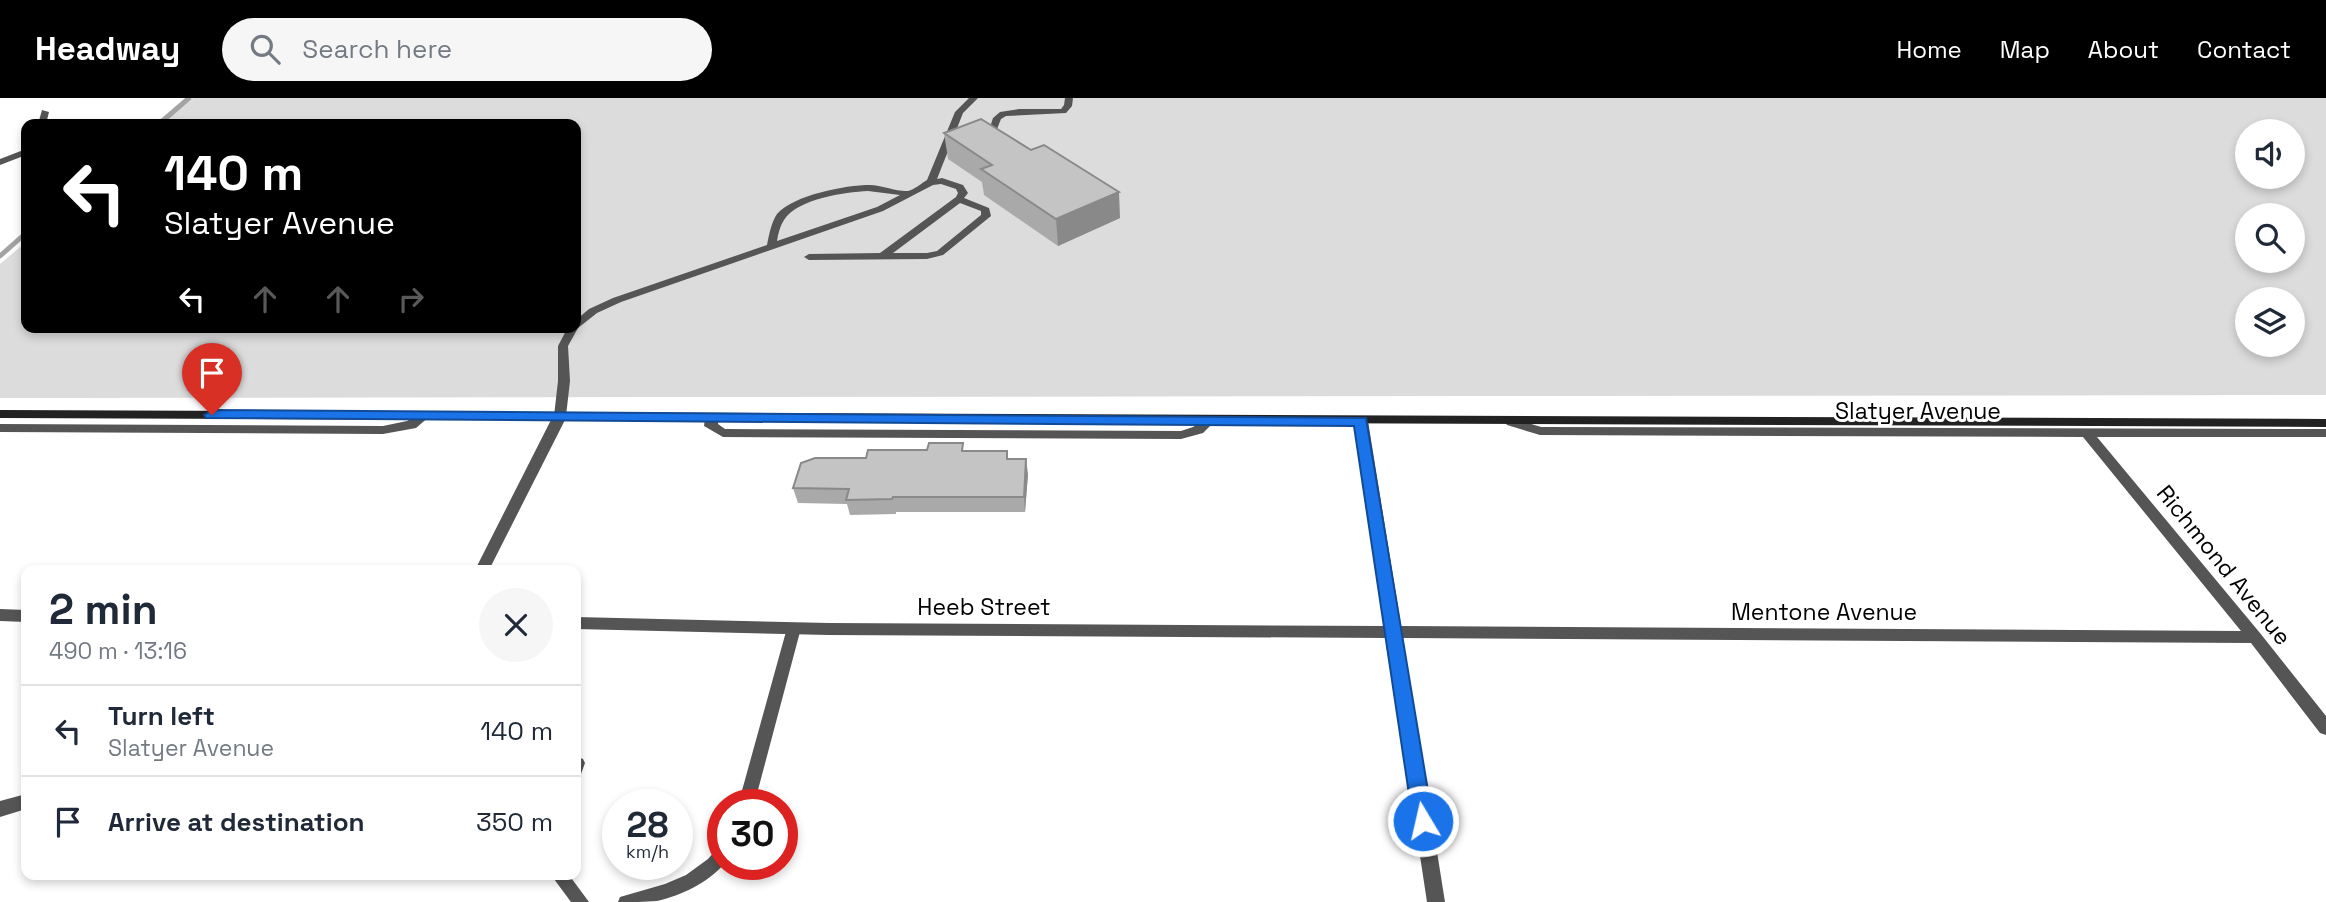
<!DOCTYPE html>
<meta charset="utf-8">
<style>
body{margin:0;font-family:"Space Grotesk",sans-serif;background:#f6f6f7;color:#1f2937;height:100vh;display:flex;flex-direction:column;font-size:26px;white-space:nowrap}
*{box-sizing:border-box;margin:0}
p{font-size:23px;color:#747a83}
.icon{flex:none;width:38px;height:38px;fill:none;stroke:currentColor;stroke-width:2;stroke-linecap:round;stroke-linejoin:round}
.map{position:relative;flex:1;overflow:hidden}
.drawer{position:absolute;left:21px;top:467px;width:560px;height:315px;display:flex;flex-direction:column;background:#fff;border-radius:14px;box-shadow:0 4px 10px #0003}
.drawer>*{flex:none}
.top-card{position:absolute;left:21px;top:21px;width:560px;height:214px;border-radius:14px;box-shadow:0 4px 10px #0003;background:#000;color:#fff;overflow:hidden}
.controls{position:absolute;left:2235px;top:21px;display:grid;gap:14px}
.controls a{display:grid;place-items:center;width:70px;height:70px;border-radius:50%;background:#fff;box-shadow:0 4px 10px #0003;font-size:35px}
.speed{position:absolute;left:602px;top:691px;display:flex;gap:14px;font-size:35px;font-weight:700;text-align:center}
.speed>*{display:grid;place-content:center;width:91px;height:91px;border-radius:50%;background:#fff;box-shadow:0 4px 10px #0003;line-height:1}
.speed small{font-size:18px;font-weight:400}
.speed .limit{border:10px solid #d22;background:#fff;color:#111}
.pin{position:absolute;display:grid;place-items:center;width:60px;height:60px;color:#fff;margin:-72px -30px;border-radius:50% 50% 50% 0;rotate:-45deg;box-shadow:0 0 7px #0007}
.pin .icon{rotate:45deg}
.me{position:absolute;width:77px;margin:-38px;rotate:351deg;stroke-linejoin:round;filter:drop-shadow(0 0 5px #0008)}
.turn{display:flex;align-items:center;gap:24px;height:147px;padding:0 28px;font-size:32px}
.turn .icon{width:91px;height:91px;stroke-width:2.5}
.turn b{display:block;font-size:49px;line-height:60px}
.lanes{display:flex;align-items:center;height:66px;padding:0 28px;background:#0003;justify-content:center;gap:35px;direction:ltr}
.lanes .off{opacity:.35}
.round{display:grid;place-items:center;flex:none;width:74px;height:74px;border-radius:37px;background:#f6f6f7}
.headline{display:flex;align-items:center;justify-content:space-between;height:119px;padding:0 28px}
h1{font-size:42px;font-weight:700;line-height:52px}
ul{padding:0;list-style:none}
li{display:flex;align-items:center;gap:21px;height:91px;padding:0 28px;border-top:2px solid #e0e1e3}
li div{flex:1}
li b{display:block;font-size:26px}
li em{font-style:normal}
header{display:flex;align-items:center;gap:42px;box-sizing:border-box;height:98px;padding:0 35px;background:#000;color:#fff}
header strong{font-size:33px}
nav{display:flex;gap:38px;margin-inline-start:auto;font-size:24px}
.search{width:490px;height:63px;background:#f6f6f7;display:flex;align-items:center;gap:18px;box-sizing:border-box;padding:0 24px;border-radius:38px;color:#747a83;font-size:26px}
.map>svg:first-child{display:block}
.green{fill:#dcdcdc;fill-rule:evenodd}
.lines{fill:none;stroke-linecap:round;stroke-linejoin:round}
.stream{stroke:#a3a3a3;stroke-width:5}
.service{fill:#555;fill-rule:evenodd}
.minor{fill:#555;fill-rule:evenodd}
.secondary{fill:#222;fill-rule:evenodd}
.wall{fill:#a9a9a9}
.shaded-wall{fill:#898989}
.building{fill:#c4c4c4;stroke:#898989;stroke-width:2}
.route{fill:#1a73e8;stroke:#114b97;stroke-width:2}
.labels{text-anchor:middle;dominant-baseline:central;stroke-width:6;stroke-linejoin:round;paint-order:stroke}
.street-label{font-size:23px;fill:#000;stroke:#fff}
</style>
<header>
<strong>Headway</strong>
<div class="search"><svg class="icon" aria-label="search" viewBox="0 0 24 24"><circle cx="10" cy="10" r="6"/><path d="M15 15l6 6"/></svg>Search here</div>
<nav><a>Home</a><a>Map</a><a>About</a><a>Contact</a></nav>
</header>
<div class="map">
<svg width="2326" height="804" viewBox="0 0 2326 804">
<rect width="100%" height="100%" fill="#fff"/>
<!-- green -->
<path class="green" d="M193,0H2326V297L0,300V166L26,144V229H576V26H162ZM2247,33H2292V79H2247ZM2247,117H2292V163H2247ZM2247,201H2292V247H2247Z"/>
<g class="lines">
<!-- stream -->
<path class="stream" d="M159,26L189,0
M0,158L26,135"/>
<!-- service -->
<path class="service" d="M969,0H978L963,15L937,81L942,80L963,87L968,95L964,100L989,110L991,118L943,157L927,161L809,162L804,159L809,156L880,155L956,99L958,95L956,91L941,86L933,87L883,113L621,204L597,215L578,230L568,248L570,283L566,318L560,322L556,321L554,318L558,283V248L568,229H576V222L589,211L613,200L767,147C769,137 771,125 777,116C794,97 845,87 870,87C881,87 898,94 908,93C914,92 922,85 927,82L955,14ZM868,93L900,97L877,109L777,143C778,136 780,128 784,122C797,101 845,94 868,93ZM960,105L981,113V117L937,153L927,155H893Z
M1065,0H1073L1072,8L1066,15L1006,18L1001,21L995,36L985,41L981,38L989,32L993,20L1000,14L1019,11H1061L1064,7Z
M42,12L49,14L46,26H38Z
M26,51V57L0,67V61Z
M794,525L799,526L801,530L754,707H738L787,530L789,526Z
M578,659L583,661L585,665L581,676L576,678V660Z
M723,749L724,766C708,785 680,798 657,803C645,804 630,804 618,804L620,799L665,786L686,777L708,761L717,751Z
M551,777H569L589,804H571Z"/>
<!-- minor -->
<path class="minor" d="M423,314L430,318L416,330L383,336L0,334V326L383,328L407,323Z
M560,314L567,318L489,472H475L553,318Z
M712,316L719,320L718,326L725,331L1181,333L1193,329L1208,319L1215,323L1203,335L1181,341L723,339L704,328L705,320Z
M1361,319L1368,323L1401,528L2241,533L2083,339L1540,337L1507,327L1505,324L1512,320L1541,329L2326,331V339H2097L2260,535L2326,618V637L2320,635L2251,545L1403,540L1445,804H1427L1387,540L829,537L576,531V519L829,525L1385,528L1354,323Z
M0,511L26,512V524L0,523Z
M26,696V711L0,719V703Z"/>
<!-- secondary -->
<path class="secondary" d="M0,312L2326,321V329L0,320Z"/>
</g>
<!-- wall -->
<path class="wall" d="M944,35L1120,120L1058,148L984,97L982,84L948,61Z
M965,353H1007L1008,361L1028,376L1025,414H896V416L850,417L847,406L798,405L793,390L866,360Z"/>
<!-- shaded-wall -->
<path class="shaded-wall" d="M1119,94L1120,120L1058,148L1056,121Z
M1026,361L1028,376L1025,414L1024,399Z"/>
<!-- building -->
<path class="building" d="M981,21L1031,52L1044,47L1119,94L1056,121L981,71L992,67L944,35Z
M929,345H963L962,353H1007V361H1026L1024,399H893L892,401L846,402L849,391L793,390L801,365L815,360H866L868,352H927Z"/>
<!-- route -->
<path class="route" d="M212,312L1366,320L1433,723L1430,729L1423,732L1416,729L1413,723L1354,328L206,320L204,317Z"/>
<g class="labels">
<!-- street labels -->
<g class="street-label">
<text x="1918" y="313">Slatyer Avenue</text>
<text transform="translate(2224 467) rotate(51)">Richmond Avenue</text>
<text x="984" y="509">Heeb Street</text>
<text x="1824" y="514">Mentone Avenue</text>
</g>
</g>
</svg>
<div class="controls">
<a><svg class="icon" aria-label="sound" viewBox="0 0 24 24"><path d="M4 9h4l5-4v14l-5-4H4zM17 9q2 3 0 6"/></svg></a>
<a><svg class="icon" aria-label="search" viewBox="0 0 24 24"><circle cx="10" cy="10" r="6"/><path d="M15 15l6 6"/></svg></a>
<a><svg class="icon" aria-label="layers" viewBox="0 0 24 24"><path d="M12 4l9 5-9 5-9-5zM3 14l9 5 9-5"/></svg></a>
</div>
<div class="speed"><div>28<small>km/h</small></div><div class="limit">30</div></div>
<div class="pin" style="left:212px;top:317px;background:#d93025"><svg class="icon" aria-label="arrive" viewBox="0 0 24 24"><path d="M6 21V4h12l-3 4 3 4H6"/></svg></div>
<svg class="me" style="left:1423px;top:723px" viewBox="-20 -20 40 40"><circle r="17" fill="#1a73e8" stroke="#fff" stroke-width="3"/><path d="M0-11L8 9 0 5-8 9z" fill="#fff"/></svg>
<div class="top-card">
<div class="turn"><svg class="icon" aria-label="left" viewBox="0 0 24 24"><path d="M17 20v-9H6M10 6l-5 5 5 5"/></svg><div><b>140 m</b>Slatyer Avenue</div></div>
<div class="lanes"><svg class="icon" aria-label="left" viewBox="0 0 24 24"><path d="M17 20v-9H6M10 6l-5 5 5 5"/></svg><svg class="icon off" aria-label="ahead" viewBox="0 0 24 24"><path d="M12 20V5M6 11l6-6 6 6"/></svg><svg class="icon off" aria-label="ahead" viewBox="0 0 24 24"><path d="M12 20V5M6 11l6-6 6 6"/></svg><svg class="icon off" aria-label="right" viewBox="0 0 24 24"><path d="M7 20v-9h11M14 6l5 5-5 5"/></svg></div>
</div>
<section class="drawer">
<div class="headline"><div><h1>2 min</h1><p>490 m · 13:16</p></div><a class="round"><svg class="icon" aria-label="close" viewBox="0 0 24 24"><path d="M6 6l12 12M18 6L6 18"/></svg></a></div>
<ul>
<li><svg class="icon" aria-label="left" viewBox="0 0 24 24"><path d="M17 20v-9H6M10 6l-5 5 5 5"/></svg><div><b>Turn left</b><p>Slatyer Avenue</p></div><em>140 m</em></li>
<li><svg class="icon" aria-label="arrive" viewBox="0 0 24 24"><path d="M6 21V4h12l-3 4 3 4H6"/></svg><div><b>Arrive at destination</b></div><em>350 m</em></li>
</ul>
</section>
</div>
